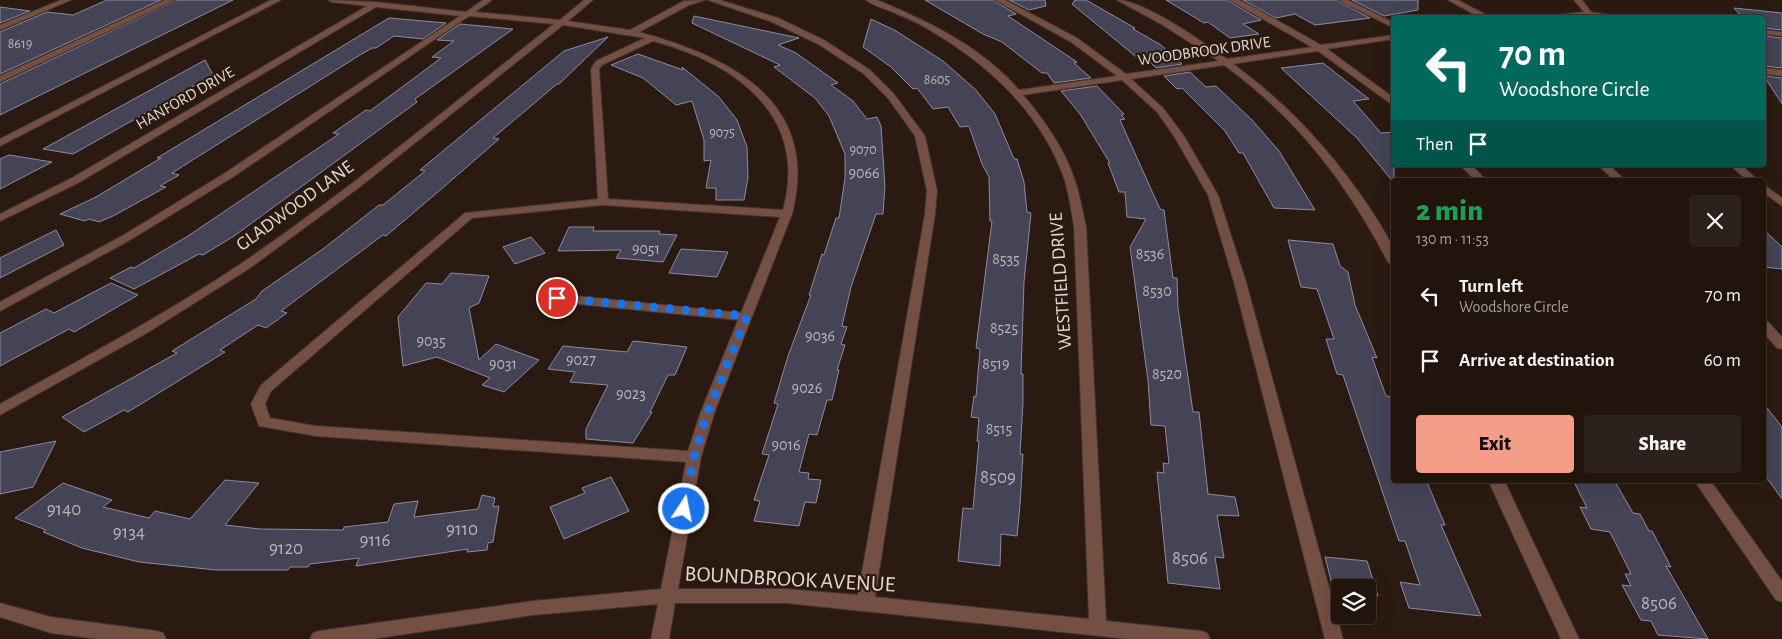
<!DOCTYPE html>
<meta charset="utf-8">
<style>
body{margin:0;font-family:"Alegreya Sans",sans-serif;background:#2d211b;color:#f1f3f6;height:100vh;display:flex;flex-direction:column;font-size:19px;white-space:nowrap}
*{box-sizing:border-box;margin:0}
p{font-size:16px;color:#a29e9d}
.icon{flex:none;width:28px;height:28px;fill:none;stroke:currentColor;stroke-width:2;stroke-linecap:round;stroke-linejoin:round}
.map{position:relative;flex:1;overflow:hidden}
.drawer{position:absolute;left:1391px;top:178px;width:375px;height:305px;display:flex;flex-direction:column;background:#20140d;border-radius:5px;box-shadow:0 5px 20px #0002,0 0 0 1px #3d332e}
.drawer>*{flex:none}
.banner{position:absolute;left:1391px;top:15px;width:375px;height:152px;border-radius:5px;box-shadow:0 5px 20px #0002,0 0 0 1px #3d332e;background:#00695c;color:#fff;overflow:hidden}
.fabs{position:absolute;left:1331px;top:579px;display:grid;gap:10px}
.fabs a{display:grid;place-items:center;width:45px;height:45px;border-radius:5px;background:#20140d;box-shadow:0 5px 20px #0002,0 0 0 1px #3d332e;font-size:25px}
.pin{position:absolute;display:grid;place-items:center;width:42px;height:42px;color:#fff;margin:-21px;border:2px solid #fff;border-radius:50%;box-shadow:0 1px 5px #0007}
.me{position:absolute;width:55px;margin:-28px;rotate:11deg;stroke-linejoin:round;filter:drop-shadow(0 0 4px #0008)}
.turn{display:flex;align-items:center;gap:18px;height:105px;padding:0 25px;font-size:22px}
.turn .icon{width:65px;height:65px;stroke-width:2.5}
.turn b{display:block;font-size:35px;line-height:42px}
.then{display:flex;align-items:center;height:48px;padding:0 25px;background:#0003;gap:10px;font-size:19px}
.round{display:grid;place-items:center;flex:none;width:52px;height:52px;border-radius:5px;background:#2d211b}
.headline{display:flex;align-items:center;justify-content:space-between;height:85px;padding:0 25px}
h1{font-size:30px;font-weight:800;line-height:38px;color:#1e9e55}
.primary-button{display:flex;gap:10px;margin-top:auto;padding:10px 25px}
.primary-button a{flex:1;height:58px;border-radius:5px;background:#f49e8a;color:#111;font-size:20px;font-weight:800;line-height:58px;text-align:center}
.primary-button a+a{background:#2d211b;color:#f1f3f6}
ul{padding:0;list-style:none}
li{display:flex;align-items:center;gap:15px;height:65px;padding:0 25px}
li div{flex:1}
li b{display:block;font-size:19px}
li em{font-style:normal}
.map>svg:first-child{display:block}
.building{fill:#454457;stroke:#8b8ba1}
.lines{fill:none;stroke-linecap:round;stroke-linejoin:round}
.minor-casing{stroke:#45352c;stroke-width:2}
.minor{fill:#744f43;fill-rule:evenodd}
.route{stroke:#1a73e8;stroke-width:9;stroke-dasharray:0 16.2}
.labels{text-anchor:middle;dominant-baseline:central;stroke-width:4.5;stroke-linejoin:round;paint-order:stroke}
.far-number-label{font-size:14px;fill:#bcb3b3}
.far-street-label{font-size:16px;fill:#e4d8d2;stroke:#2b1a11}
.number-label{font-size:16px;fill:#bcb3b3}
.street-label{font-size:19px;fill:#e4d8d2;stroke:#2b1a11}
.near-number-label{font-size:19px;fill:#bcb3b3}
.near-street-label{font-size:22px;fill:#e4d8d2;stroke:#2b1a11}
</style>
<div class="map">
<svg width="1782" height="639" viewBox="0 0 1782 639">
<rect width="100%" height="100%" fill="#2b1a11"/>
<!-- building -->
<path class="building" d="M107,0H161L0,74V32L47,12L73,15Z
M177,0H233L0,115V84Z
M925,0H993L1016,14L1008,16L1077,62L1074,63L1091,78L1054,83L1047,73H1042L1002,42L983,34Z
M1009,0H1045L1046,6L1029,10Z
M1075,0H1086L1135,28L1133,29L1161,45L1182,64L1156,68L1147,59L1140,60L1072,4Z
M1166,0H1227L1261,20L1243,24L1259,34L1230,38L1208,22L1204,23Z
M1243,0H1336L1370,18L1315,25L1295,14L1276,18Z
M1352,0H1418V10L1384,16Z
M0,7L30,11L0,23Z
M1734,8L1782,13V30L1764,28V18H1743Z
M694,16L799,38L778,45L796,53L838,83L831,85L853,101L867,119L877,117L881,126L885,186L883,214H876L851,287L842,326L847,327L841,344L845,345L837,370H839L832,400H827L817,435L809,434L799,472L809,473L808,479L821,480L816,503L805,502L799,526L754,521L760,501L754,500L769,455L762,454L778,404L774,403L788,356L811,295H809L822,254L824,255L836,218H839L845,178V154L829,116L815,98L774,67L780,65L692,23Z
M389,18L446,23L423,39L394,36L376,48H372L360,55L172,173L179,175L160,186L166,187L113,216L99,222L89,219L85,221L60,214L96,197L161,158H157Z
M871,19L896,31L943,61L976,90L995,114L1014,159H1017L1024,182L1027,212L1031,213L1024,282L1021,374H1023V402L1020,454H1023L1020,505L1017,536L1001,534L1000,566L958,561L963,508L973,509L979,441H977L979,418L971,417L974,396L976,397L980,349L976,348L992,221H990L989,177L982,164L969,126L960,127L948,107L933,109L917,88L913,89L891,67L863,47Z
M460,24L513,29L415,99L417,102L234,236L203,255L199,254L134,289L110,278L131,267L134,268L188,236L339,134L333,133L366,110L370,111L441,58L432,57L454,41L437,40Z
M1764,36L1782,38V68L1764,66Z
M608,37L559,84H557L493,138L499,139L439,191L386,236L383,235L281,311L287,313L266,328L258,325L220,350L225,352L128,412L124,410L84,432L62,417L177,353L172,351L256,299L262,291L323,249L379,205H383L425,171L420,170L564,51Z
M638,54L683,70L682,67L719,97L737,120L747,147L748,178L744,200H716V188H706L711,160L704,161V140L692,101L676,105L643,78L611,65Z
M205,60L213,75L73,154L43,149Z
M1323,63L1369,99L1353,101L1381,133L1394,132V183L1357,138L1281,68Z
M1190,72L1206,87L1216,86L1252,120L1279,151L1315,210L1274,208L1243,153H1239L1225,131L1182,88L1177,89L1164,76Z
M1764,76L1782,78V104Z
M1097,86L1124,114L1121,115L1125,119L1120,120L1160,209L1164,210L1173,278H1177L1178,308L1193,412H1199L1208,494L1235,497L1239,516L1217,515L1224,558L1215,557L1220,589L1168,583L1157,472L1164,473L1163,463L1169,464L1165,426L1151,425L1148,381L1130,247L1146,219L1127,217L1125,192H1119L1108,163H1110L1080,114L1061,91Z
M9,155L52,162L0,189V159Z
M569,227H594L593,231H660L659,234L677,235L663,262L616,258L621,250L558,251Z
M56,230L64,245L0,278V258Z
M1764,230L1782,247V269L1764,267Z
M531,237L545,253L515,264L503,247Z
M1288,240L1333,244L1340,266L1348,272L1355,305L1377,358L1372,357L1386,396L1394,397V480H1426L1445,525H1441L1481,616L1409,608L1400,582L1420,585L1405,541H1399L1343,375L1337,374L1326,339H1334L1317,289L1301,287Z
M681,249L728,252L717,277L669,273Z
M451,273L489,276L479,303L469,308L479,360L496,344L539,360L504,392L482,385L490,378L437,357L403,366L398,317L426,283L442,284Z
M111,283L138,295L74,332L69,329L0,366V333L46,309L54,313Z
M633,341L687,347L675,375H668L650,412H652L633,443L586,439V429L608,385L570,382L575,372L548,369L563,346L627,352Z
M1764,404L1782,427V499L1764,474Z
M56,441L33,487L0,494V452Z
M611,477L629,511L564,539L550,507L585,493L582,488Z
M225,480L259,483L225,525L260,529L343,530L344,527L388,522L394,504L418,501L414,517L478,509L482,495L495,498L493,507L499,506L493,542L488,543L487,550L467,552L468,549L356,566L359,558L310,564L308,567H290L288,570H216L139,562L82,548L43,532L46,530L15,518L63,483L112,500L103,507L149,518L155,511L190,519Z
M1573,480H1614L1633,513L1640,514L1649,531H1652L1671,567L1666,566L1708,639L1658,635L1651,621L1641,620L1622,585L1631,586L1625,574H1631L1610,532L1591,529L1580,507L1587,508Z
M1325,557L1367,561L1378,596L1368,595V588H1340V593L1334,592Z"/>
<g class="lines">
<!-- minor casing -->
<g class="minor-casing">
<path id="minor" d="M61,0H71L0,30V25Z
M165,0H175L0,82V76Z
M271,0H281L0,146V139Z
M328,0L376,2L466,12L483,0H492L475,12L560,20L584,0H593L568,21L630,30L684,1L705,0L689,5L639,32C731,57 821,102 792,214L714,414L701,457L678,589H786L858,595L925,214L927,191L915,136L888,98L864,74L818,44L772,22L708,0H720L778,18L824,40L870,70L894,94L925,136L937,191L935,214L875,597L1089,619L1074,226C1071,210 1069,193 1064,178C1041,113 989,65 931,31C921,24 909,19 897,14C887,9 875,7 866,0H877C928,21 982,47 1019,90L1117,76L1071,42L995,0H1005L1077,38L1126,74L1219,61L1161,24L1117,0C1144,0 1204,43 1227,59L1312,47L1229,0H1239L1257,9L1321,45L1394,35V39L1327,49L1394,98V106L1318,51L1233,64C1287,103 1332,152 1369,207C1377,220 1389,236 1393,250C1395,255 1394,261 1394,265L1388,262C1346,182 1298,119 1224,65L1131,79L1163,108L1184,136L1218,195L1246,282L1343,639H1325L1234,282L1208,195L1174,136L1157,112L1122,80L1023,95C1044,120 1065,149 1075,181C1080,195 1082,211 1086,226L1106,621L1201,631L1207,633L1210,639H1129L786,603H675L669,639H651L658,604L533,615L372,639H310L313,633L319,631L533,601L661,589L686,462L316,436L259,426L251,404L261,385L465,213L598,199L591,69L596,61L645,38L563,25L361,186L250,268L147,333L0,415V404C82,359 164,315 242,263C351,189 451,105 554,24L469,16L233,177L130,240L0,311V302L122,236L225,173L460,16L376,7L78,183L0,221V214L70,179L367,6L332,2ZM653,41C735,63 809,115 783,210L608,199L599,69L602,65ZM603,205L780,217L741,313L557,294L551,298L557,302L738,320L700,414L688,451L316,426L270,418L265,404L271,391L472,218Z
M1338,0H1348L1394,23V28Z
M1448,0H1458L1492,18H1481Z
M1574,0H1582L1591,12L1629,18H1529L1584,12Z
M1764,30L1782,32V36L1764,34Z
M1764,68L1782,70V76L1764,74Z
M1460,165H1471L1486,180H1475Z
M1598,165H1609L1625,180H1614Z
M1730,165H1741L1758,180H1747Z
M1764,185L1782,198V206L1764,193Z
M1764,321L1768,322L1782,337V349L1777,348L1764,333Z
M1488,480H1504L1579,639H1561Z
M1694,480H1710L1782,581V602L1776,600Z
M0,603L51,617L157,631L163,633L166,639H99L51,633L0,617Z"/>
</g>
<!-- minor -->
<use href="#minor" class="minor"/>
</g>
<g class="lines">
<!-- route -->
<path class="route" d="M557,298L747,316L707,414L694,457L684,509"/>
</g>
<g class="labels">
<!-- far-number labels -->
<g class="far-number-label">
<text x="20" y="44">8619</text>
<text x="937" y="80">8605</text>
<text x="722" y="133">9075</text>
<text x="863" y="150">9070</text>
</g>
<!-- far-street labels -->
<g class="far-street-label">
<text transform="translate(1204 51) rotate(-8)">WOODBROOK DRIVE</text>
<text transform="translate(185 98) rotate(-30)">HANFORD DRIVE</text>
</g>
<!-- number labels -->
<g class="number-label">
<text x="864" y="173">9066</text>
<text x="646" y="249">9051</text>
<text x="1150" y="254">8536</text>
<text x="1006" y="259">8535</text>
<text x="1157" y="291">8530</text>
<text x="1004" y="328">8525</text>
<text x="820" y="336">9036</text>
<text x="431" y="341">9035</text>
<text x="581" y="360">9027</text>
<text x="503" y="364">9031</text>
<text x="996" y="364">8519</text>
<text x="1167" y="374">8520</text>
<text x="807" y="388">9026</text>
<text x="631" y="394">9023</text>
<text x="999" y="429">8515</text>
<text x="786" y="445">9016</text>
</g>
<!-- street labels -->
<g class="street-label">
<text transform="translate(295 206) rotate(-36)">GLADWOOD LANE</text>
<text transform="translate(1061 281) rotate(-94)">WESTFIELD DRIVE</text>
</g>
<!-- near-number labels -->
<g class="near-number-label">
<text x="998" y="477">8509</text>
<text x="64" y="509">9140</text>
<text x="462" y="529">9110</text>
<text x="129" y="532">9134</text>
<text x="375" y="540">9116</text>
<text x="286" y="548">9120</text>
<text x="1190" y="558">8506</text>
<text x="1659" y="603">8506</text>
</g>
<!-- near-street labels -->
<g class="near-street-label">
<text transform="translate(790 579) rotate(3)">BOUNDBROOK AVENUE</text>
</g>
</g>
</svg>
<div class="fabs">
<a><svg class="icon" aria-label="layers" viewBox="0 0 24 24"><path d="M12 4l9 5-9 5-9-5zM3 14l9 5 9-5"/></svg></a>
</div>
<div class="pin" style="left:557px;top:298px;background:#d93025"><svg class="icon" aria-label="arrive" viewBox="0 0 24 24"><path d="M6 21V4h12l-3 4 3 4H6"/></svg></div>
<svg class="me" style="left:684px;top:509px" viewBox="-20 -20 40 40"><circle r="17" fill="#1a73e8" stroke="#fff" stroke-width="3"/><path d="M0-11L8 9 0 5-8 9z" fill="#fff"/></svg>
<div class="banner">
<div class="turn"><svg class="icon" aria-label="left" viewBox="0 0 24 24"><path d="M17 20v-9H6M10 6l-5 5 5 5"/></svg><div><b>70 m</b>Woodshore Circle</div></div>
<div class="then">Then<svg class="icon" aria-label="arrive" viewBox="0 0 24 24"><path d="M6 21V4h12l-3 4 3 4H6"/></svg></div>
</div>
<section class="drawer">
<div class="headline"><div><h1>2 min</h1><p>130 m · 11:53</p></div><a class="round"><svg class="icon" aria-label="close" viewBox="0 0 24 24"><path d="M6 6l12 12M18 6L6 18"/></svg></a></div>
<ul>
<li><svg class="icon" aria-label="left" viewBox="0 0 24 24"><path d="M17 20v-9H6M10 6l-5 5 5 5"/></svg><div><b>Turn left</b><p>Woodshore Circle</p></div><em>70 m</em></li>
<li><svg class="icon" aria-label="arrive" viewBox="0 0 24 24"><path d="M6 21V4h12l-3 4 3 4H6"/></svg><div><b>Arrive at destination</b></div><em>60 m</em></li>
</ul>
<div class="primary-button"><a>Exit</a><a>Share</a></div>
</section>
</div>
